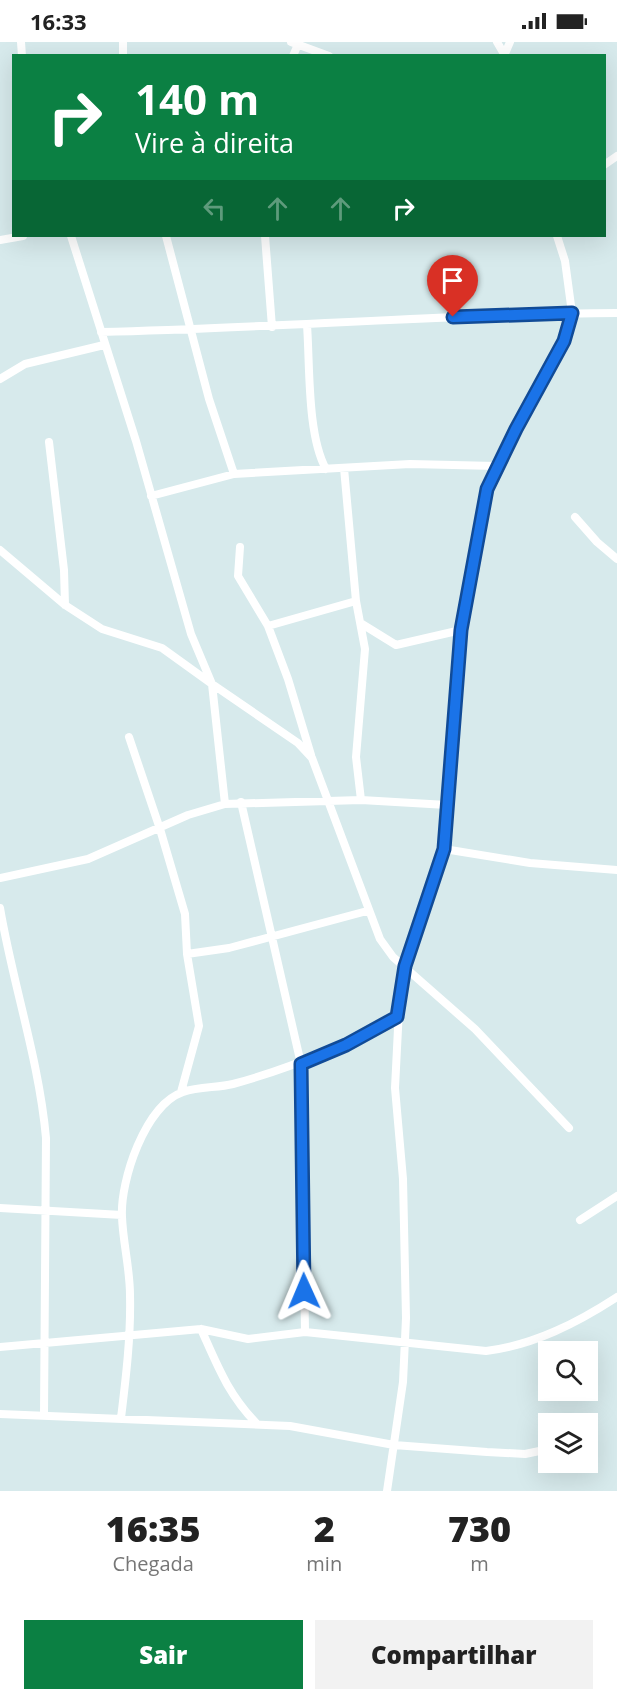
<!DOCTYPE html>
<html lang="pt">
<meta charset="utf-8">
<style>
body{margin:0;font-family:"Open Sans",sans-serif;background:#f2f2f2;color:#222;height:100vh;display:flex;flex-direction:column;font-size:22px;white-space:nowrap}
*{box-sizing:border-box;margin:0}
p{font-size:20px;color:#767676}
.icon{flex:none;width:33px;height:33px;fill:none;stroke:currentColor;stroke-width:2;stroke-linecap:round;stroke-linejoin:round}
.map{position:relative;height:1449px;overflow:hidden}
.side{display:flex;flex-direction:column;background:#fff;flex:1}
.side>*{flex:none}
.banner{position:absolute;left:12px;top:12px;width:594px;height:183px;border-radius:0px;box-shadow:0 6px 24px #0002;background:#0b8043;color:#fff;overflow:hidden}
.fabs{position:absolute;left:538px;top:1299px;display:grid;gap:12px}
.fabs a{display:grid;place-items:center;width:60px;height:60px;border-radius:0px;background:#fff;box-shadow:0 6px 24px #0002;font-size:30px}
.pin{position:absolute;display:grid;place-items:center;width:51px;height:51px;color:#fff;margin:-62px -26px;border-radius:50% 50% 50% 0;rotate:-45deg;box-shadow:0 0 6px #0007}
.pin .icon{rotate:45deg}
.me{position:absolute;width:66px;margin:-33px;rotate:359deg;stroke-linejoin:round;filter:drop-shadow(0 0 4px #0008)}
.turn{display:flex;align-items:center;gap:21px;height:126px;padding:0 24px;font-size:27px}
.turn .icon{width:78px;height:78px;stroke-width:2.5}
.turn b{display:block;font-size:42px;line-height:51px}
.lanes{display:flex;align-items:center;height:57px;padding:0 24px;background:#0003;justify-content:center;gap:30px;direction:ltr}
.lanes .off{opacity:.35}
.eta{display:flex;justify-content:space-evenly;align-items:center;height:102px;text-align:center}
.eta b{font-size:36px;font-weight:800;line-height:42px}
.action{display:flex;gap:12px;margin-top:auto;padding:12px 24px}
.action a{flex:1;height:69px;border-radius:0px;background:#0b8043;color:#fff;font-size:24px;font-weight:800;line-height:69px;text-align:center}
.action a+a{background:#f2f2f2;color:#222}
.status{display:flex;justify-content:space-between;align-items:center;height:42px;padding:0 30px;background:#fff;direction:ltr}
.status svg{height:16px;fill:currentColor}
.map>svg:first-child{display:block}
.lines{fill:none;stroke-linecap:round;stroke-linejoin:round}
.street{stroke:#fff;stroke-width:8}
.route-casing{stroke:#114b97;stroke-width:15}
.route{stroke:#1a73e8;stroke-width:10}
</style>
<div class="status"><b>16:33</b><svg viewBox="0 0 49 12"><path d="M0 12V9h3v3zM5 12V6h3v6zM10 12V3h3v9zM15 12V0h3v12zM26 1h20v11H26zM47 4h2v5h-2z"/></svg></div>
<div class="map">
<svg width="617" height="1449" viewBox="0 0 617 1449">
<rect width="100%" height="100%" fill="#d7eaec"/>
<g class="lines">
<!-- street -->
<path class="street" d="M21,0L22,14
M123,0V14
M291,0L329,14
M497,0L504,12
M293,14L299,0
M504,14L510,0
M604,123L617,114
M71,194L136,399L191,592L212,642L298,701L312,716L380,897L393,915L475,987L569,1086
M166,194L209,357L234,432
M265,194L272,285
M0,198L23,194
M307,283C310,323 307,393 326,427
M101,290C273,286 445,272 617,271
M0,337L25,322L104,303
M49,400L64,528L65,563
M344,426L356,559L365,607L356,715L361,758
M151,454L234,432L410,422L496,424
M575,475L597,500L617,517
M240,505L238,534L268,584L288,637L311,713
M0,508L65,563L102,587L162,606L212,642L225,762
M362,582L396,603L461,588
M268,584L356,559
M129,695L160,787L185,872L187,912L199,984L181,1050
M241,760L301,1022L305,1290
M444,807L530,821L617,828
M0,836L88,817L188,773L225,762L361,758L447,763
M0,866C13,943 39,1018 46,1096L44,1373
M187,912L229,906L367,869
M0,1166L122,1173
M580,1178L617,1154
M201,1287C218,1325 228,1352 257,1382
M0,1305L201,1287L248,1297L305,1290L486,1309C534,1303 577,1281 617,1255
M0,1372L290,1384L394,1403L487,1410L525,1412L549,1407
M121,1376C126,1335 131,1294 130,1253C130,1227 123,1201 122,1175C120,1139 145,1063 183,1050C199,1044 217,1046 233,1042C292,1026 344,1004 397,975
M387,1449L403,1340L406,1276L403,1137L395,1046L400,947L444,807L461,588L487,447L496,424L564,299L572,271L565,219L557,194"/>
</g>
<g class="lines">
<!-- route casing -->
<g class="route-casing">
<path id="route" d="M304,1249L301,1022L346,1003L397,975L405,924L444,807L461,588L487,447L516,387L564,299L572,271L453,275"/>
</g>
<!-- route -->
<use href="#route" class="route"/>
</g>
</svg>
<div class="fabs">
<a><svg class="icon" aria-label="search" viewBox="0 0 24 24"><circle cx="10" cy="10" r="6"/><path d="M15 15l6 6"/></svg></a>
<a><svg class="icon" aria-label="layers" viewBox="0 0 24 24"><path d="M12 4l9 5-9 5-9-5zM3 14l9 5 9-5"/></svg></a>
</div>
<div class="pin" style="left:453px;top:275px;background:#d93025"><svg class="icon" aria-label="arrive" viewBox="0 0 24 24"><path d="M6 21V4h12l-3 4 3 4H6"/></svg></div>
<svg class="me" style="left:304px;top:1249px" viewBox="-20 -20 40 40"><path d="M0-17L14 15 0 8-14 15z" fill="#1a73e8" stroke="#fff" stroke-width="4"/></svg>
<div class="banner">
<div class="turn"><svg class="icon" aria-label="right" viewBox="0 0 24 24"><path d="M7 20v-9h11M14 6l5 5-5 5"/></svg><div><b>140 m</b>Vire à direita</div></div>
<div class="lanes"><svg class="icon off" aria-label="left" viewBox="0 0 24 24"><path d="M17 20v-9H6M10 6l-5 5 5 5"/></svg><svg class="icon off" aria-label="ahead" viewBox="0 0 24 24"><path d="M12 20V5M6 11l6-6 6 6"/></svg><svg class="icon off" aria-label="ahead" viewBox="0 0 24 24"><path d="M12 20V5M6 11l6-6 6 6"/></svg><svg class="icon" aria-label="right" viewBox="0 0 24 24"><path d="M7 20v-9h11M14 6l5 5-5 5"/></svg></div>
</div>
</div>
<section class="side">
<div class="eta">
<div><b>16:35</b><p>Chegada</p></div>
<div><b>2</b><p>min</p></div>
<div><b>730</b><p>m</p></div>
</div>
<div class="action"><a>Sair</a><a>Compartilhar</a></div>
</section>
